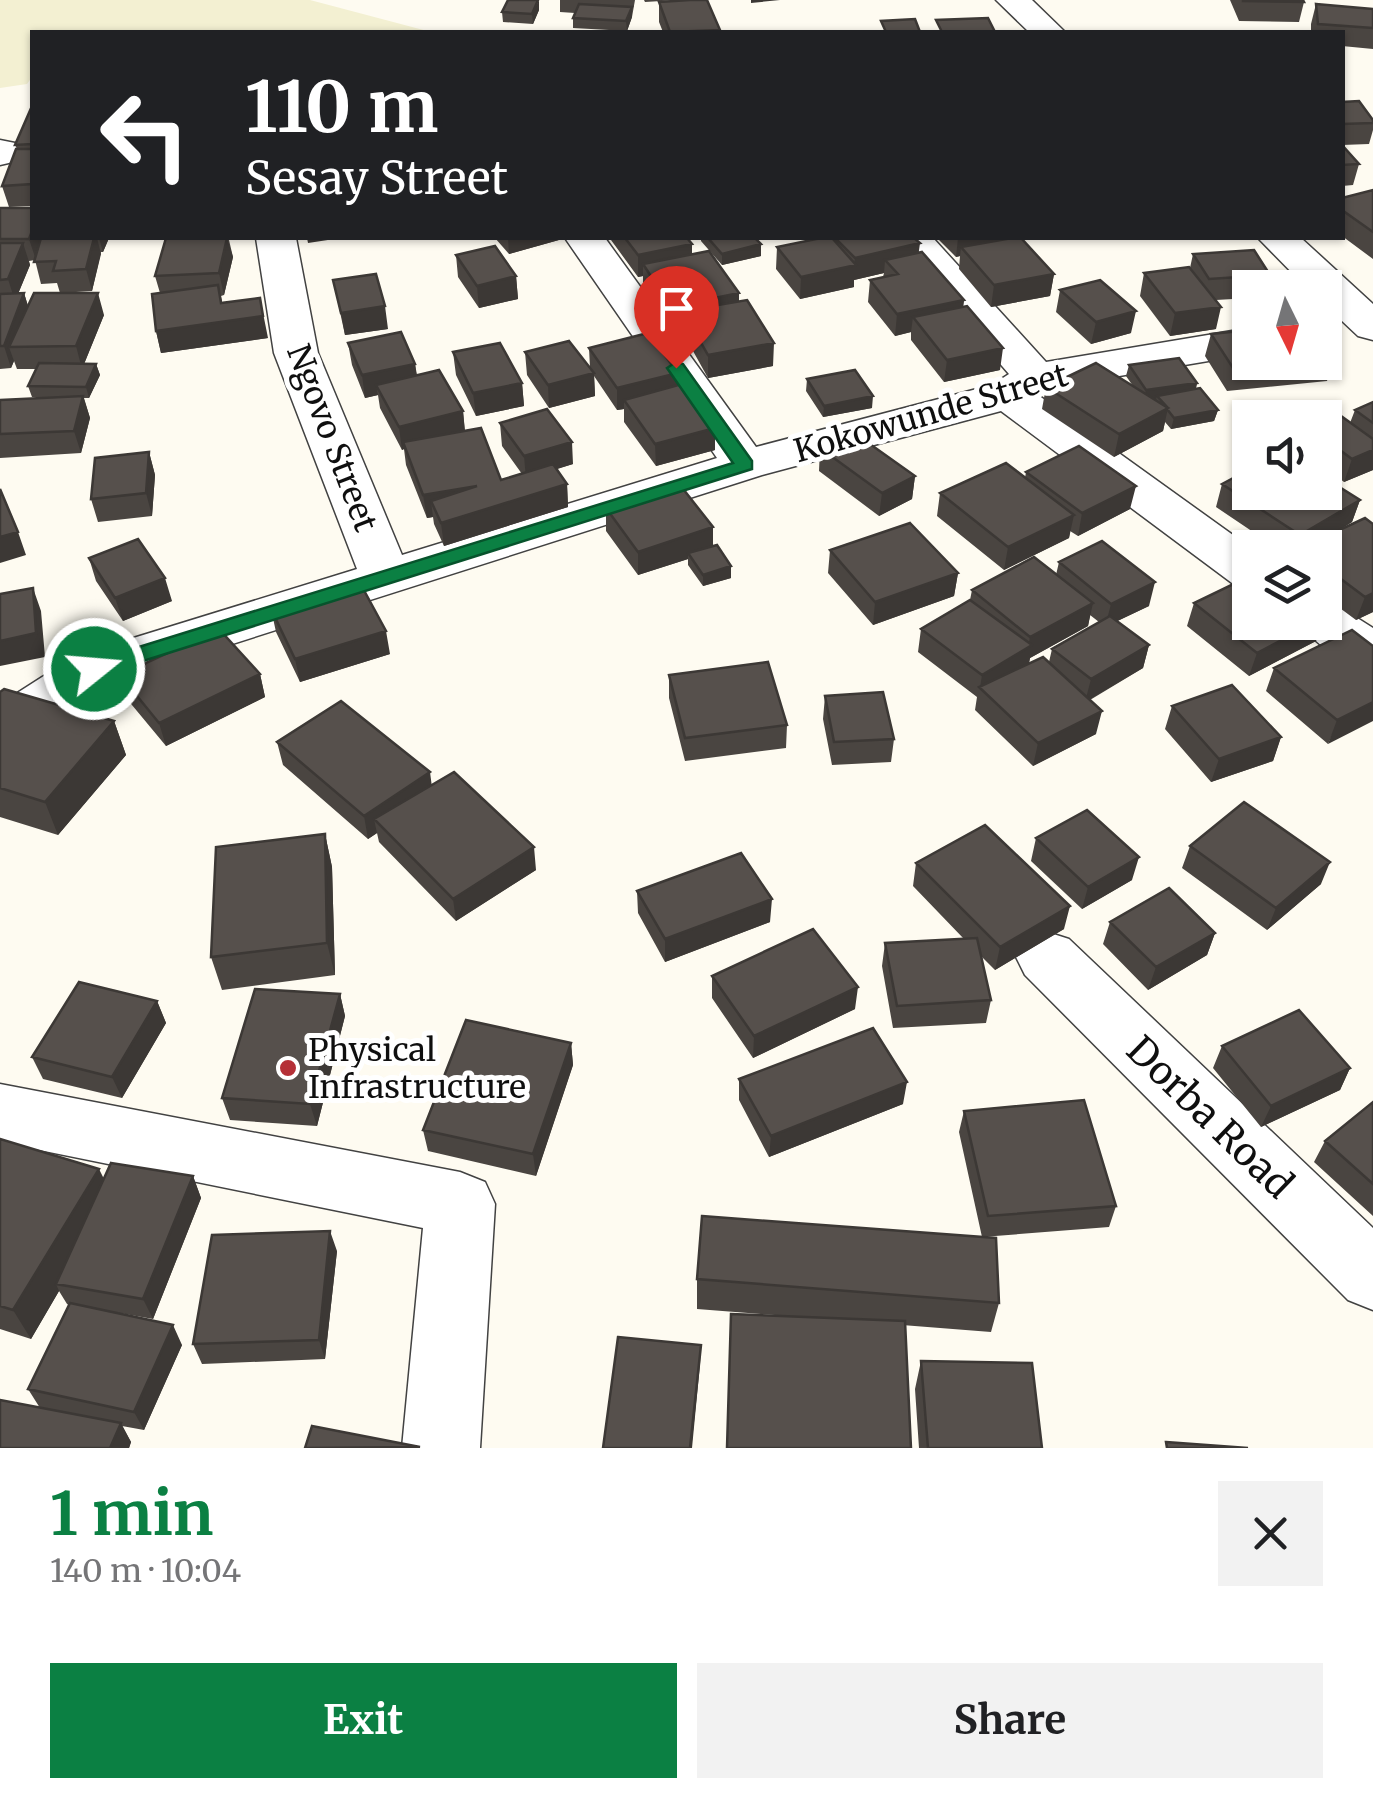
<!DOCTYPE html>
<meta charset="utf-8">
<style>
body{margin:0;font-family:Merriweather,serif;background:#f2f2f2;color:#202124;height:100vh;display:flex;flex-direction:column;font-size:38px;white-space:nowrap}
*{box-sizing:border-box;margin:0}
p{font-size:32px;color:#757577}
.icon{flex:none;width:55px;height:55px;fill:none;stroke:currentColor;stroke-width:2;stroke-linecap:round;stroke-linejoin:round}
.map{position:relative;height:1448px;overflow:hidden}
.drawer{display:flex;flex-direction:column;background:#fff;flex:1}
.drawer>*{flex:none}
.hud{position:absolute;left:30px;top:30px;width:1315px;height:210px;border-radius:0px;box-shadow:0 2px 8px #0004;background:#202124;color:#fff;overflow:hidden}
.needle{width:65px;rotate:175deg}
.tools{position:absolute;left:1232px;top:270px;display:grid;gap:20px}
.tools a{display:grid;place-items:center;width:110px;height:110px;border-radius:0px;background:#fff;box-shadow:0 2px 8px #0004;font-size:50px}
.pin{position:absolute;display:grid;place-items:center;width:85px;height:85px;color:#fff;margin:-102px -42px;border-radius:50% 50% 50% 0;rotate:-45deg;box-shadow:0 0 10px #0007}
.pin .icon{rotate:45deg}
.me{position:absolute;width:110px;margin:-55px;rotate:73deg;stroke-linejoin:round;filter:drop-shadow(0 0 8px #0008)}
.turn{display:flex;align-items:center;gap:35px;height:210px;padding:0 50px;font-size:45px}
.turn .icon{width:130px;height:130px;stroke-width:2.5}
.turn b{display:block;font-size:70px;line-height:85px}
.round{display:grid;place-items:center;flex:none;width:105px;height:105px;border-radius:0px;background:#f2f2f2}
.summary{display:flex;align-items:center;justify-content:space-between;height:170px;padding:0 50px}
h1{font-size:60px;font-weight:700;line-height:75px;color:#0b8043}
.cta{display:flex;gap:20px;margin-top:auto;padding:20px 50px}
.cta a{flex:1;height:115px;border-radius:0px;background:#0b8043;color:#fff;font-size:40px;font-weight:700;line-height:115px;text-align:center}
.cta a+a{background:#f2f2f2;color:#202124}
.map>svg:first-child{display:block}
.farmland{fill:#f3f0d2}
.lines{fill:none;stroke-linecap:round;stroke-linejoin:round}
.minor-casing{stroke:#424242;stroke-width:3}
.minor{fill:#fff;fill-rule:evenodd}
.wall{fill:#4a4541;fill-rule:evenodd}
.shaded-wall{fill:#3c3835}
.building{fill:#56504c;stroke:#3c3835;stroke-width:2.5}
.route{fill:#0b8043;stroke:#07532c;stroke-width:2.5}
.poi-dot{fill:#b53037;stroke:#fff;stroke-width:4}
.labels{text-anchor:middle;dominant-baseline:central;stroke-width:10;stroke-linejoin:round;paint-order:stroke}
.street-label{font-size:32px;fill:#0f0f0f;stroke:#fff}
.poi-label{font-size:32px;fill:#0f0f0f;stroke:#fff;text-anchor:start}
.near-street-label{font-size:38px;fill:#0f0f0f;stroke:#fff}
</style>
<div class="map">
<svg width="1373" height="1448" viewBox="0 0 1373 1448">
<rect width="100%" height="100%" fill="#fefbf1"/>
<!-- farmland -->
<path class="farmland" d="M0,0H310L431,32H32V77L27,84L0,88Z"/>
<g class="lines">
<!-- minor casing -->
<g class="minor-casing">
<path id="minor" d="M996,0H1032L1065,32H1029Z
M0,140L15,143L21,151L13,162L0,165Z
M256,238H296L318,353L402,555L717,458L565,238H605L756,447L992,385L1009,374L891,238H933L1046,362L1250,328V354L1048,388L1038,395L1251,548L1250,588L1232,583L1001,411L762,475L113,682L20,744L0,750V704L75,656L357,569L274,353Z
M1258,238H1301L1373,304V340L1358,336L1325,305V288H1307Z
M1325,603L1343,609L1373,628V671C1347,664 1314,646 1300,622H1325Z
M1047,932L1069,939L1373,1228V1310L1348,1300L1025,975L1016,957L1025,939Z
M0,1084L460,1172L485,1182L495,1204L480,1448H402L423,1228L0,1142Z"/>
</g>
<!-- minor -->
<use href="#minor" class="minor"/>
</g>
<!-- wall -->
<path class="wall" d="M560,0H635L632,17L627,31L573,28V18L575,13L560,12Z
M644,0H678L645,2Z
M1230,0H1303L1304,2L1299,22L1239,21Z
M659,2L720,30V32H663L659,22Z
M1316,4L1373,9V49L1342,46V32H1311V24Z
M539,10L533,24L503,22L502,12Z
M1342,101L1373,120V130L1369,144L1342,145Z
M32,106V206L9,207L2,186L17,149L15,145Z
M1342,145L1359,164L1353,185L1342,186Z
M1373,190V259L1342,236V198Z
M0,208L32,238H109L103,252H101L92,291L60,293L57,283L41,284L35,260L29,261L30,265L18,294L24,293L28,306L104,315L84,364H96L100,375L89,398H84L90,418L81,453L0,458V400L44,398L32,397L28,386L36,369H17L14,361L11,368L0,369Z
M166,238H243V240H229L233,257L224,295L221,296L222,303L268,338L161,353L156,331L160,293L155,276Z
M495,238H566L509,254Z
M611,238H687L692,255L739,302L773,366L708,378L683,333V327L671,329L643,287V276L638,277L611,240Z
M701,238H755L761,256L722,265L701,241Z
M821,238H914L919,253L964,300L963,307L1000,370L944,382L911,340V332L895,336L868,302L870,280L883,277L884,273L854,280V287L800,299L776,269L777,247Z
M937,238H1021L1054,274L1050,296L991,307L959,269L960,256L956,257Z
M1193,254L1270,275L1267,288H1250V298L1216,300V329L1170,336L1140,296L1144,273L1190,268Z
M456,255L516,276L518,299L479,308L458,277Z
M333,280L388,329L345,335Z
M1060,290L1131,333L1091,344L1056,312Z
M1211,334L1250,362H1325V347L1334,359L1327,381L1227,391L1205,356Z
M348,343L415,364L417,375L463,411L465,431L501,480L522,474L502,446L500,423L573,464L556,469L567,484L568,507L444,546L434,524L433,517L427,518L406,465L404,449L402,450L380,408L378,395L365,398L352,365Z
M589,348L678,386L715,450L656,466L624,422V409L617,410L594,376L595,396L549,408L527,375L525,352L590,368Z
M453,352L522,383L524,406L476,416L456,375Z
M1129,365L1197,383L1196,389L1218,410L1214,421L1171,429L1165,422L1163,431L1114,457L1042,409L1046,387L1133,386L1126,376Z
M807,379L872,408L823,417L806,391Z
M1373,402V470L1344,482L1325,467V418L1350,423L1355,410Z
M820,448L915,476L912,499L879,516L819,471Z
M149,452L155,475L152,516L98,522L91,499Z
M1026,472L1130,509L1078,536L1070,531L1069,538L1004,570L937,516L940,493L1025,478Z
M1222,484L1360,500L1352,522L1344,527L1373,524V612L1356,620L1325,597V548H1277L1216,507Z
M606,508L713,527V546L731,566V578L703,586L688,565V559L638,575L606,531Z
M830,550L958,573L954,596L873,625L828,573Z
M89,558L172,601L123,621L96,581Z
M1059,562L1149,606L1117,621L1149,645L1143,668L1090,700L1096,734L1033,766L975,710L977,697L918,652L921,629L970,600L972,590L1056,575ZM1090,615L1099,622L1052,649L1049,662L1029,663L1030,658L1088,626Z
M1194,603L1250,622H1322L1316,641L1249,676L1187,626Z
M271,609L390,654L300,682L276,632Z
M1373,646L1328,744L1266,691L1274,668Z
M260,674L265,697L166,746L127,699L120,675Z
M669,675L787,725L786,748L685,761L669,698Z
M0,692L114,721L126,755L58,835L0,817Z
M825,696L894,739L891,762L832,765L823,719Z
M1172,706L1281,737L1273,761L1211,782L1165,729Z
M277,742L432,785L536,870L456,921L379,842L377,833L368,839L283,765Z
M325,834L332,867L335,975L222,990L211,957Z
M1036,838L1132,880L1082,909L1031,861Z
M1190,846L1321,884L1267,930L1182,868Z
M916,863L1064,929L995,970L981,956L991,1000L986,1023L893,1028L882,966L885,943L964,939L913,886Z
M637,891L770,922L665,962L638,913Z
M1110,922L1215,933L1207,955L1148,990L1103,944Z
M712,976L855,1009L753,1058L712,998Z
M340,994L345,1016L317,1126L230,1120L222,1098Z
M157,1001L166,1023L122,1098L43,1079L32,1057Z
M571,1043L573,1065L536,1176L428,1151L423,1130Z
M1222,1046L1350,1068L1340,1090L1261,1127L1213,1068Z
M739,1079L903,1104L769,1157L739,1100Z
M1373,1102V1216L1314,1162L1325,1141Z
M964,1111L1116,1206L1109,1227L982,1237L959,1132Z
M0,1139L104,1179L193,1176L201,1198L153,1319L114,1312L182,1345L144,1430L122,1426L131,1442L129,1448H0L40,1408L28,1389L69,1305L67,1304L59,1291L31,1339L0,1329Z
M337,1251L325,1359L202,1364L193,1344Z
M697,1279L999,1303L991,1332L697,1309Z
M921,1361L1042,1448H919L915,1389Z"/>
<!-- shaded-wall -->
<path class="shaded-wall" d="M539,0V10L533,24L532,14Z
M751,0H780L751,3Z
M632,7V17L627,31L626,21Z
M32,231V238H43L36,260L29,239Z
M94,238H97L101,254L92,291L86,269Z
M99,238H109L103,252Z
M227,238L233,257L224,295L219,273Z
M307,238H341L308,243Z
M508,238H566L509,254Z
M958,238H1020L961,247L960,256L956,257Z
M23,243L30,265L15,301L8,279Z
M920,243L917,265L885,260L884,273L854,280V287L800,299L801,277L854,265L855,258Z
M692,244V266L643,264V276L638,277V255Z
M761,244V256L722,265V254Z
M1054,274L1050,296L991,307L994,285Z
M516,276L518,299L479,308L477,286Z
M218,285L223,307L260,298L268,338L161,353L156,331Z
M24,293L31,316L9,347L14,361L11,368L4,346Z
M98,293L104,315L82,369L76,346Z
M739,293V315L683,311V327L671,329V307Z
M964,300L961,322L913,317L911,332L895,336L897,314Z
M385,306L388,329L345,335L341,313Z
M1221,307L1216,329L1170,336L1175,313Z
M1136,311L1131,333L1091,344L1096,322Z
M774,343L773,366L708,378V355Z
M1003,348L1000,370L944,382L947,360Z
M96,364L100,375L89,398L86,387Z
M415,364L418,387L376,385L378,395L365,398L362,375Z
M594,373L595,396L549,408L548,385Z
M678,373V395L624,400V409L617,410V388Z
M522,383L524,406L476,416L473,393Z
M1197,383L1194,395L1157,396L1156,400L1143,401L1146,390Z
M83,396L90,418L81,453L74,431Z
M873,396L872,408L823,417L824,406Z
M1168,408L1163,431L1114,457L1119,434Z
M1218,410L1214,421L1171,429L1174,418Z
M463,411L465,434L403,442L404,449L402,450L399,427Z
M715,428V450L656,466L655,444Z
M572,442L573,464L526,479L524,456Z
M1373,450V470L1344,482L1352,459Z
M149,452L155,475L152,516L146,493Z
M915,476L912,499L879,516L882,493Z
M567,484L568,507L444,546L441,523Z
M477,486L431,501L433,517L427,518L423,495Z
M1136,486L1130,509L1078,536L1082,513Z
M1360,500L1352,522L1310,548H1296L1300,535Z
M1074,515L1069,538L1004,570L1008,547Z
M713,527V551L688,553V559L638,575V552Z
M18,532L26,555L0,563V537Z
M731,566V578L703,586V575Z
M958,573L954,596L873,625L875,602Z
M165,578L172,601L123,621L115,598Z
M1155,582L1149,606L1105,627L1111,604Z
M33,588L41,611L45,657L0,666V641Z
M1373,593V612L1356,620L1365,597Z
M1093,603L1088,626L1030,658L1028,668L980,688L982,675L1028,647L1030,637Z
M1316,622H1322L1316,641L1249,676L1257,653Z
M386,631L390,654L300,682L295,659Z
M1149,645L1143,668L1085,702L1091,679Z
M260,674L265,697L166,746L159,723Z
M1373,702V721L1328,744L1337,720Z
M1102,711L1096,734L1033,766L1038,743Z
M114,721L126,755L58,835L45,802Z
M1281,737L1273,761L1211,782L1219,759Z
M430,772L433,795L374,819L377,833L368,839L364,816Z
M325,834L332,867L335,975L327,943Z
M534,847L536,870L456,921L453,899Z
M1139,857L1132,880L1082,909L1088,887Z
M1330,862L1321,884L1267,930L1276,908Z
M772,899L770,922L665,962V939Z
M1070,906L1064,929L995,970L1000,947Z
M1215,933L1207,955L1148,990L1156,967Z
M858,987L855,1009L753,1058L754,1036Z
M340,994L345,1016L317,1126L310,1104Z
M157,1001L166,1023L122,1098L112,1077Z
M571,1043L573,1065L536,1176L533,1154Z
M1350,1068L1340,1090L1261,1127L1271,1106Z
M907,1082L903,1104L769,1157L771,1136Z
M99,1169L114,1199L56,1284L59,1291L31,1339L13,1310Z
M193,1176L201,1198L153,1319L143,1299Z
M330,1231L337,1251L325,1359L319,1340Z
M173,1325L182,1345L144,1430L134,1412Z
M701,1345L700,1364L692,1448H690Z
M121,1423L131,1442L129,1448H110Z"/>
<!-- building -->
<path class="building" d="M508,0H538L532,14L502,12Z
M690,0H707L720,30L670,32L659,2Z
M1243,0H1303L1304,2L1243,1Z
M579,4L632,7L626,21L573,18Z
M1316,4L1373,9V28L1318,24Z
M988,18L995,32H942L936,20Z
M915,19L920,32H886L881,21Z
M1359,101L1373,120V123L1342,124V102Z
M32,106V144L15,145Z
M1342,145L1359,164L1342,165Z
M16,149H32V184L2,186Z
M1373,190V232L1342,210V198Z
M0,208H32V231L29,239H0Z
M41,238H94L86,269L53,271L56,261L34,262Z
M166,238H227L219,273L155,276Z
M625,238H687L692,244L638,255Z
M708,238H755L761,244L722,254Z
M821,238H832L856,265L801,277L777,247Z
M835,238H914L920,243L855,258Z
M1012,238H1021L1054,274L994,285L961,247Z
M0,243H23L8,279L0,280Z
M495,246L516,276L477,286L456,255Z
M1254,250L1270,275L1209,279L1193,254Z
M709,251L739,293L671,307L643,264Z
M922,252L964,300L897,314L870,280L898,274L885,260Z
M1189,267L1221,307L1175,313L1144,273Z
M376,274L385,306L341,313L333,280Z
M1100,280L1136,311L1096,322L1060,290Z
M218,285L221,303L260,298L263,316L156,331L152,294Z
M24,293L4,346H0V294Z
M34,293H98L76,346L9,347Z
M747,300L774,343L708,355L683,311Z
M967,306L1003,348L947,360L913,317Z
M1250,330V362H1296L1233,368L1211,334Z
M401,332L415,364L362,375L348,343Z
M648,333L678,373L617,388L589,348Z
M569,341L594,373L548,385L525,352Z
M500,343L522,383L473,393L453,352Z
M1325,347L1334,359L1325,360Z
M1179,358L1197,383L1146,390L1129,365Z
M39,363L96,364L86,387L28,386Z
M1096,363L1168,408L1119,434L1046,387Z
M439,370L463,411L399,427L376,385Z
M855,370L873,396L824,406L807,379Z
M682,384L715,428L655,444L624,400Z
M1200,388L1218,410L1174,418L1167,409L1168,408L1157,396Z
M83,396L74,431L0,434V400Z
M1373,402V423L1355,410Z
M1330,408L1373,439V450L1352,459L1325,439V418H1303Z
M547,409L572,442L524,456L500,423Z
M481,428L501,480L553,464L567,484L441,523L431,501L477,486L423,495L403,442Z
M853,432L915,476L882,493L820,448Z
M1079,446L1136,486L1082,513L1026,472Z
M149,452L146,493L91,499L95,458Z
M1006,463L1074,515L1008,547L940,493Z
M1250,469V492H1325V478L1360,500L1300,535L1222,484Z
M680,485L713,527L638,552L606,508Z
M0,489L18,532L0,537Z
M1365,518L1373,524V593L1365,597L1325,567V548H1301Z
M910,523L958,573L875,602L830,550Z
M138,539L165,578L115,598L89,558Z
M1102,541L1155,582L1111,604L1059,562Z
M717,545L731,566L703,575L688,553Z
M1034,557L1093,603L1030,637L972,590Z
M1250,576V622H1316L1257,653L1194,603Z
M360,583L386,631L295,659L271,609Z
M33,588L36,633L0,641V594Z
M970,600L1032,645L982,675L921,629Z
M1110,616L1149,645L1091,679L1052,649Z
M219,629L260,674L159,723L120,675Z
M1352,630L1373,646V702L1337,720L1274,668Z
M1043,657L1102,711L1038,743L979,687Z
M768,662L787,725L685,738L669,675Z
M1232,685L1281,737L1219,759L1172,706Z
M4,689L114,721L45,802L0,788V692Z
M883,692L894,739L834,742L825,696Z
M341,701L430,772L364,816L277,742Z
M454,772L534,847L453,899L374,819Z
M1244,802L1330,862L1276,908L1190,846Z
M1087,810L1139,857L1088,887L1036,838Z
M985,825L1070,906L1000,947L916,863Z
M325,834L327,943L211,957L216,847Z
M741,853L772,899L665,939L637,891Z
M1169,888L1215,933L1156,967L1110,922Z
M813,929L858,987L754,1036L712,976Z
M977,938L991,1000L897,1006L885,943Z
M79,982L157,1001L112,1077L32,1057Z
M255,989L340,994L310,1104L222,1098Z
M1299,1010L1350,1068L1271,1106L1222,1046Z
M466,1020L571,1043L533,1154L423,1130Z
M873,1028L907,1082L771,1136L739,1079Z
M1084,1100L1116,1206L988,1216L964,1111Z
M1373,1102V1184L1325,1141Z
M0,1139L99,1169L13,1310L0,1306Z
M111,1163L193,1176L143,1299L56,1284Z
M702,1216L996,1238L999,1303L697,1279Z
M330,1231L319,1340L193,1344L212,1235Z
M70,1303L173,1325L134,1412L28,1389Z
M731,1314L905,1321L911,1448H727Z
M618,1337L701,1345L690,1448H603Z
M921,1361L1032,1363L1042,1448H928Z
M0,1400L121,1423L110,1448H0Z
M312,1426L420,1447L305,1448Z
M1166,1442L1248,1448H1167Z"/>
<!-- route -->
<path class="route" d="M676,362L683,364L752,461V469L102,674H87L83,669L87,663L733,463L667,368Z"/>
<!-- markers -->
<circle class="poi-dot" cx="288" cy="1068" r="10"/>
<g class="labels">
<!-- street labels -->
<g class="street-label">
<text transform="translate(931 413) rotate(-16)">Kokowunde Street</text>
<text transform="translate(332 438) rotate(69)">Ngovo Street</text>
</g>
<!-- poi labels -->
<g class="poi-label">
<text x="308" y="1050">Physical<tspan x="308" dy="37">Infrastructure</tspan></text>
</g>
<!-- near-street labels -->
<g class="near-street-label">
<text transform="translate(1210 1117) rotate(44)">Dorba Road</text>
</g>
</g>
</svg>
<div class="tools">
<a><svg class="needle" viewBox="-14 -14 28 28"><path d="M0-13l5 13h-10z" fill="#e53935"/><path d="M0 13l5-13h-10z" fill="#757577"/></svg></a>
<a><svg class="icon" aria-label="sound" viewBox="0 0 24 24"><path d="M4 9h4l5-4v14l-5-4H4zM17 9q2 3 0 6"/></svg></a>
<a><svg class="icon" aria-label="layers" viewBox="0 0 24 24"><path d="M12 4l9 5-9 5-9-5zM3 14l9 5 9-5"/></svg></a>
</div>
<div class="pin" style="left:676px;top:368px;background:#d93025"><svg class="icon" aria-label="arrive" viewBox="0 0 24 24"><path d="M6 21V4h12l-3 4 3 4H6"/></svg></div>
<svg class="me" style="left:94px;top:669px" viewBox="-20 -20 40 40"><circle r="17" fill="#0b8043" stroke="#fff" stroke-width="3"/><path d="M0-11L8 9 0 5-8 9z" fill="#fff"/></svg>
<div class="hud">
<div class="turn"><svg class="icon" aria-label="left" viewBox="0 0 24 24"><path d="M17 20v-9H6M10 6l-5 5 5 5"/></svg><div><b>110 m</b>Sesay Street</div></div>
</div>
</div>
<section class="drawer">
<div class="summary"><div><h1>1 min</h1><p>140 m · 10:04</p></div><a class="round"><svg class="icon" aria-label="close" viewBox="0 0 24 24"><path d="M6 6l12 12M18 6L6 18"/></svg></a></div>
<div class="cta"><a>Exit</a><a>Share</a></div>
</section>
